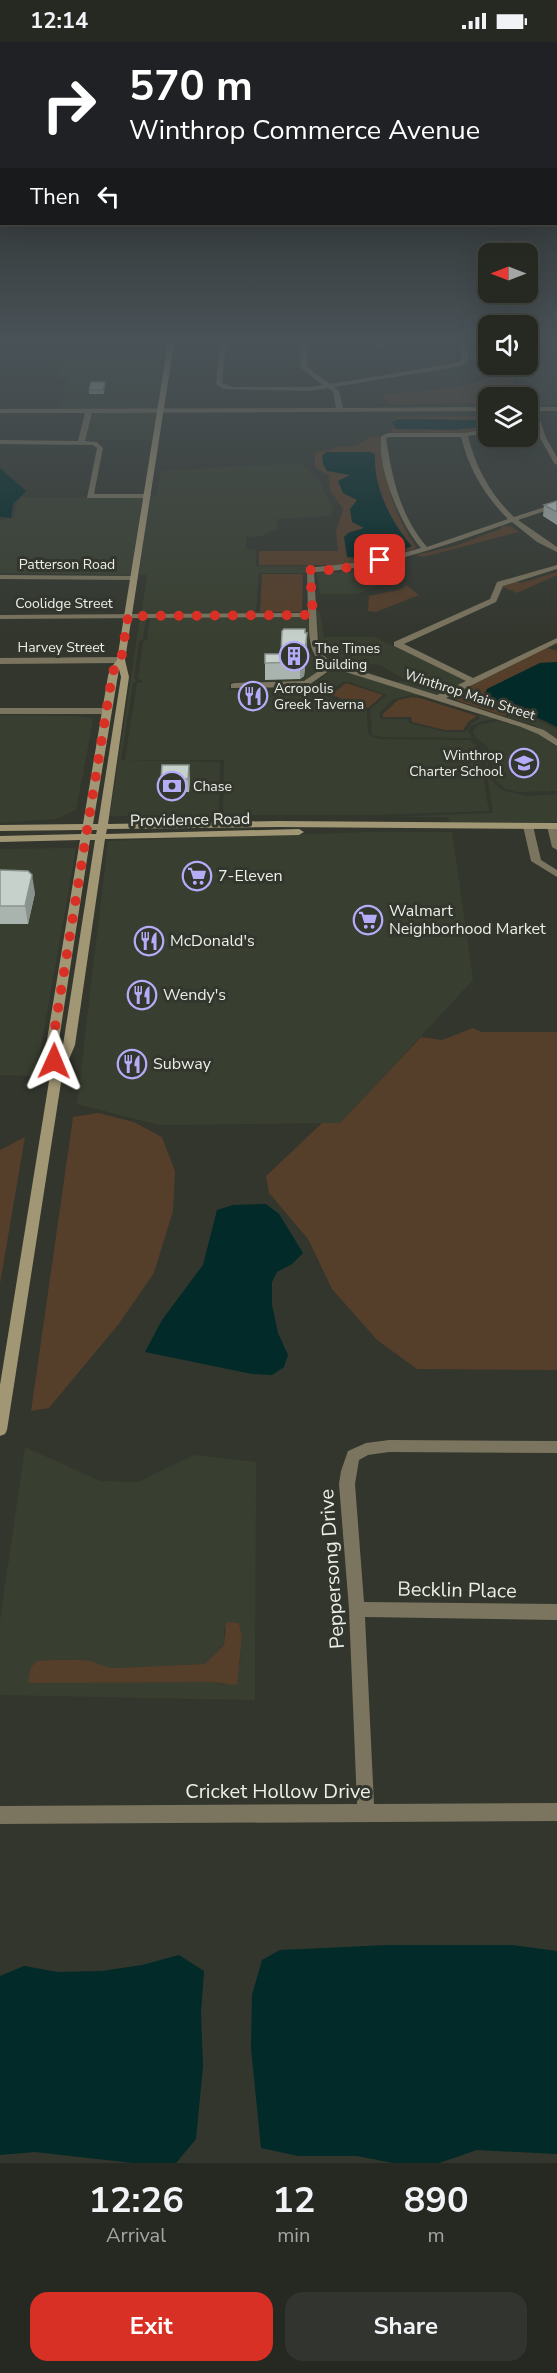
<!DOCTYPE html>
<style>
body{margin:0;font-family:"Nunito Sans",sans-serif;background:#32342f;color:#f1f3f6;height:100vh;display:flex;flex-direction:column;font-size:22px;white-space:nowrap}
*{box-sizing:border-box;margin:0}
p{font-size:20px;color:#a4a6a5}
.icon{flex:none;width:33px;height:33px;fill:none;stroke:currentColor;stroke-width:2;stroke-linecap:round;stroke-linejoin:round}
.map{position:relative;height:2121px;overflow:hidden}
.panel{display:flex;flex-direction:column;background:#262822;flex:1}
.panel>*{flex:none}
.top-card{position:absolute;left:0px;top:0px;width:558px;height:183px;box-shadow:0 6px 24px #0002,0 0 0 2px #424440;background:#202124;color:#fff;overflow:hidden}
.needle{width:39px;rotate:270deg}
.controls{position:absolute;left:478px;top:201px;display:grid;gap:12px}
.controls a{display:grid;place-items:center;width:60px;height:60px;border-radius:12px;background:#262822;box-shadow:0 6px 24px #0002,0 0 0 2px #424440;font-size:30px}
.pin{position:absolute;display:grid;place-items:center;width:51px;height:51px;color:#fff;margin:-26px;border-radius:12px;box-shadow:0 3px 9px #0006}
.me{position:absolute;width:66px;margin:-33px;rotate:1deg;stroke-linejoin:round;filter:drop-shadow(0 0 4px #0008)}
.turn{display:flex;align-items:center;gap:21px;height:126px;padding:0 30px;font-size:27px}
.turn .icon{width:78px;height:78px;stroke-width:2.5}
.turn b{display:block;font-size:42px;line-height:51px}
.then{display:flex;align-items:center;height:57px;padding:0 30px;background:#0003;gap:12px;font-size:22px}
.eta{display:flex;justify-content:space-evenly;align-items:center;height:102px;text-align:center}
.eta b{font-size:36px;font-weight:700;line-height:42px}
.button{display:flex;gap:12px;margin-top:auto;padding:12px 30px}
.button a{flex:1;height:69px;border-radius:18px;background:#d93025;color:#fff;font-size:24px;font-weight:700;line-height:69px;text-align:center}
.button a+a{background:#32342f;color:#f1f3f6}
.status{display:flex;justify-content:space-between;align-items:center;height:42px;padding:0 30px;background:#262822;direction:ltr}
.status svg{height:16px;fill:currentColor}
.map>svg:first-child{display:block}
.built{fill:#393f30;fill-rule:evenodd}
.green{fill:#553e2a}
.water{fill:#012a28}
.lines{fill:none;stroke-linecap:round;stroke-linejoin:round}
.street{fill:#7b745e;fill-rule:evenodd}
.secondary{fill:#a29775;fill-rule:evenodd}
.wall{fill:#a9b4ae}
.shaded-wall{fill:#8a928d}
.building{fill:#c5d1ca;stroke:#8a928d;stroke-width:1.5}
.route{stroke:#d93025;stroke-width:10;stroke-dasharray:0 18}
.labels{text-anchor:middle;dominant-baseline:central;stroke-width:6;stroke-linejoin:round;paint-order:stroke}
.far-street-label{font-size:14px;fill:#eceee8;stroke:#32362d}
.far-poi-label{font-size:14px;fill:#eceee8;stroke:#32362d;text-anchor:start}
.street-label{font-size:16px;fill:#eceee8;stroke:#32362d}
.poi-label{font-size:16px;fill:#eceee8;stroke:#32362d;text-anchor:start}
.near-street-label{font-size:20px;fill:#eceee8;stroke:#32362d}
</style>
<div class="status"><b>12:14</b><svg viewBox="0 0 49 12"><path d="M0 12V9h3v3zM5 12V6h3v6zM10 12V3h3v9zM15 12V0h3v12zM26 1h20v11H26zM47 4h2v5h-2z"/></svg></div>
<div class="map">
<svg width="557" height="2121" viewBox="0 0 557 2121">
<rect width="100%" height="100%" fill="#32362d"/>
<!-- built -->
<path class="built" d="M528,301H557V362H532L522,323L528,322Z
M69,313H166L157,367H60L67,336L57,335L65,315Z
M156,369L152,398H85L92,370Z
M302,421L318,437L333,466L331,474L277,477L278,488L270,489L263,494L246,495V507L256,508V524H311L310,526L306,527V531H259L256,570L280,571L141,572L147,533H139L150,455L157,454L161,429Z
M22,455H142L131,533L0,531V478L14,476L17,461Z
M361,530L378,544L358,552H320L317,531Z
M317,570H320L324,595H374L467,639L437,653L330,619L322,610L319,601ZM372,622L379,623L408,639L395,640L365,629V626Z
M301,575L309,578V605L311,612L323,624L322,626L305,639L230,640L229,648H307L367,668L368,693L380,697L470,698L478,706L489,769L372,773H223L224,718H125L137,641L144,640L138,636L143,600L147,597L150,576Z
M140,576H146L143,597L139,600L134,636L136,639L133,641L121,718L220,720L219,774H110Z
M334,626L439,659L474,671L422,654L410,653L394,657L379,671L381,677H408L409,681L445,690H466L472,681L480,676L479,673L497,677L482,679L471,684L468,689L472,696L381,695L372,693L370,667L387,653L349,640H343L327,652L308,646L234,647L307,644L319,638Z
M519,669L554,686L557,688V697L536,684L507,675Z
M0,673L77,674L90,676L93,679L76,768L56,777L0,781Z
M498,679L533,689L557,705V749L516,750L506,747L496,739L488,705L475,695L473,689L478,683Z
M477,700L484,706L492,739L502,748L526,754L557,752V780L450,782L448,775H391L493,771L483,706Z
M371,790H452L473,938L340,1081L159,1083L77,1062L108,799Z
M76,806L36,1034L0,1033V807Z
M25,1405L100,1439L138,1440L194,1413L256,1420L255,1658L0,1653V1579ZM239,1581L242,1594L240,1621L225,1643L208,1640H28L37,1619L66,1617L94,1620L103,1626H114L205,1622L224,1602V1586Z"/>
<!-- green -->
<path class="green" d="M491,336H513L518,355L489,356V361L389,362L381,353L459,345Z
M489,374V388L466,391H393L391,389L393,386L392,381L398,375Z
M379,394C383,434 393,471 416,505L412,508L382,512L376,516L341,525L338,523H259V509H338L336,490L343,467L330,448L329,434L315,425V411L340,405L356,404L370,395Z
M502,484H511L519,490L423,515L416,513L455,504L500,487Z
M557,530V533L517,551L503,545L505,542L514,539L521,541Z
M262,532H303L302,570H260Z
M406,543L419,553L376,570L368,569L369,554L402,547Z
M547,606L557,609V620L540,621L487,647L492,658L518,667L504,674L450,656V654Z
M346,641L383,653L368,666L331,653Z
M412,655L420,656L477,674L468,680L463,688H445L412,680L411,675H383V672L398,658Z
M473,986L482,990H557V1328L417,1327L377,1298L332,1247L308,1197L269,1151L266,1134L322,1081H340L421,995L442,998Z
M98,1071L134,1080L162,1095L175,1129L173,1169L154,1231L118,1283L49,1366L31,1369L73,1075Z
M25,1095L0,1242V1108Z
M226,1580L239,1581L242,1594L237,1643L208,1640L28,1641L31,1625L37,1619C55,1618 73,1617 91,1619C99,1621 104,1626 114,1626L205,1622L224,1603Z"/>
<!-- water -->
<path class="water" d="M398,377L489,378V384L455,388L396,387L392,381Z
M326,410H370L375,412C373,444 391,481 412,504C402,510 358,518 347,515L344,495L348,491L364,486L352,480L350,467L357,458L343,451L338,439L350,433L327,429L323,422L322,414Z
M0,426L26,449L13,462L11,476L0,475Z
M557,620V685C534,672 506,667 484,653L487,647L540,621Z
M266,1162L279,1172L303,1211L292,1222L277,1230L272,1240V1263L278,1291L288,1313L284,1325L272,1333L252,1332L145,1310L162,1278L203,1223L217,1168L233,1163Z
M388,1903H512L557,1909V2112L477,2108L439,2121H393L357,2114H298L261,2106L251,2006L252,1953L262,1918L280,1908Z
M179,1913L204,1929L201,1971L203,2024L196,2097L176,2121H133L35,2110L0,2113V1934L24,1924L58,1930L102,1929L142,1923Z"/>
<g class="lines">
<!-- street -->
<path class="street" d="M220,301H226L222,341L233,345H309L323,343L301,326L300,301H306L307,325L330,342L457,321L463,317L459,301H465L469,318L461,324L334,345L339,349L343,366L489,365V369L92,371L85,399L97,400L103,406L94,452H150L151,454L147,456H87L97,406L93,403L0,402V398L78,399L85,371H0V367L336,366L333,350L328,346L309,349L223,347L216,342Z
M379,301H385V306H381Z
M528,365H557V369H537L546,396L557,415V423L554,421L540,396Z
M489,387V391L468,394C476,426 490,452 514,475L557,461V465L518,478L557,505V510L537,500L512,480C446,503 383,527 314,530L318,601L321,610L329,619L437,653L466,639L394,604V600L490,557L497,540L557,523V527L503,544L496,560L404,602L473,636L557,596V601L446,656L544,688L557,697V704L538,692L521,685L333,626L306,645L231,646V642L234,641L304,639L326,624C308,613 309,594 309,575L0,577V573L308,571L307,526L373,519L421,506C400,482 377,426 381,394L389,391H464ZM390,395H461C469,427 484,453 508,477L427,505C400,474 392,435 386,396Z
M0,533L134,534L138,536L134,538L0,537Z
M0,616L121,615L125,618L121,621L0,622Z
M0,666H106L110,669L106,672H0Z
M528,781L533,784L541,818L557,828V835L531,819L523,784Z
M552,781L557,785V808L552,805L547,784Z
M389,1398L557,1399V1411L389,1410L368,1413L359,1418L355,1442L364,1560L557,1562V1578L365,1575L374,1762L557,1761V1779L0,1782V1764L357,1762L349,1567L339,1442L341,1429L348,1409L366,1401Z"/>
<!-- secondary -->
<path class="secondary" d="M168,301H174L125,618L129,635L108,782L277,779L557,781V787L277,785L107,787L106,792L299,787L304,790L299,793L105,797L75,1003L62,1034L7,1388L5,1392L0,1394V1343L50,1033L46,1004L80,798L0,800V794L81,792L82,788L0,789V783L83,782L108,634L110,627L117,618ZM119,627L121,635L98,782H93ZM92,788H97L96,792H91ZM90,798H95L63,1003L59,1013L58,1004Z"/>
</g>
<!-- wall -->
<path class="wall" d="M105,340L104,352H89V348Z
M557,459V483L543,474L544,463Z
M307,608L304,634L300,637L265,638V612H281Z
M190,736L189,750H161V737Z
M0,828L35,851L28,882H0Z"/>
<!-- shaded-wall -->
<path class="shaded-wall" d="M307,591V608L304,634L300,637V620Z
M189,723L190,736L189,750L188,737Z
M32,833L35,851L28,882L25,864Z"/>
<!-- building -->
<path class="building" d="M91,340H105L103,348H89Z
M557,459V470L544,463Z
M284,587H305V591H307L304,617L300,620L265,621V612H281L282,589Z
M162,723H189L188,737H161Z
M0,828L28,829L32,833L25,864H0Z"/>
<!-- sky -->
<linearGradient id="sky" x2="0" y2="1"><stop stop-color="#1c1e19"/><stop offset="0.5" stop-color="#495257"/><stop offset="1" stop-color="#495257" stop-opacity="0"/></linearGradient>
<rect width="557" height="598" fill="url(#sky)"/>
<g class="lines">
<!-- route -->
<path class="route" d="M54,1019L52,1004L112,634L114,627L121,618L128,574L313,573L310,528H337L380,518"/>
</g>
<!-- icons -->
<defs>
<g id="building-ring" transform="scale(1.5)"><circle r="9.5" fill="#32362d" stroke="#b5acf8" stroke-width="1.5"/><path d="M-4-6H4V6H1V3H-1V6H-4ZM-2.5-4.3h1.7v1.8h-1.7ZM.8-4.3h1.7v1.8H.8ZM-2.5-1h1.7V.8h-1.7ZM.8-1h1.7V.8H.8Z" fill="#b5acf8"/></g>
<g id="restaurant-ring" transform="scale(1.5)"><circle r="9.5" fill="#32362d" stroke="#b5acf8" stroke-width="1.5"/><path d="M-5-6h1v4h1v-4h1v4h1v-4h1v5L-1.5 .5V6h-2V.5L-5-1ZM5-6V6H3V1.5H1.5Q1.5-4 5-6Z" fill="#b5acf8"/></g>
<g id="school-ring" transform="scale(1.5)"><circle r="9.5" fill="#32362d" stroke="#b5acf8" stroke-width="1.5"/><path d="M0-5L7-2L0 1L-7-2ZM-4 1L0 2.5L4 1V4Q0 6-4 4Z" fill="#b5acf8"/></g>
<g id="bank-ring" transform="scale(1.5)"><circle r="9.5" fill="#32362d" stroke="#b5acf8" stroke-width="1.5"/><path d="M-6-4H6V4H-6ZM0-2.3a2.3 2.3 0 1 0 0 4.6a2.3 2.3 0 1 0 0-4.6Z" fill="#b5acf8"/></g>
<g id="supermarket-ring" transform="scale(1.5)"><circle r="9.5" fill="#32362d" stroke="#b5acf8" stroke-width="1.5"/><path d="M-6-5.5h2.5l.6 2H6L4.5 2H-2.5L-4.4-4H-6ZM-1.5 3.2a1.3 1.3 0 1 0 .1 0ZM3 3.2a1.3 1.3 0 1 0 .1 0Z" fill="#b5acf8"/></g>
</defs>
<g fill-rule="evenodd">
<use href="#building-ring" x="294" y="614"/>
<use href="#restaurant-ring" x="253" y="654"/>
<use href="#school-ring" x="524" y="721"/>
<use href="#bank-ring" x="172" y="744"/>
<use href="#supermarket-ring" x="197" y="834"/>
<use href="#supermarket-ring" x="368" y="878"/>
<use href="#restaurant-ring" x="149" y="899"/>
<use href="#restaurant-ring" x="142" y="953"/>
<use href="#restaurant-ring" x="132" y="1022"/>
</g>
<g class="labels">
<!-- far-street labels -->
<g class="far-street-label">
<text x="67" y="522">Patterson Road</text>
<text x="64" y="561">Coolidge Street</text>
<text x="61" y="605">Harvey Street</text>
<text transform="translate(470 653) rotate(18)">Winthrop Main Street</text>
</g>
<!-- far-poi labels -->
<g class="far-poi-label">
<text x="315" y="606">The Times<tspan x="315" dy="16">Building</tspan></text>
<text x="274" y="646">Acropolis<tspan x="274" dy="16">Greek Taverna</tspan></text>
<text x="503" y="713" text-anchor="end">Winthrop<tspan x="503" dy="16">Charter School</tspan></text>
<text x="193" y="744">Chase</text>
</g>
<!-- street labels -->
<g class="street-label">
<text transform="translate(190 778) rotate(-1)">Providence Road</text>
</g>
<!-- poi labels -->
<g class="poi-label">
<text x="218" y="834">7-Eleven</text>
<text x="389" y="869">Walmart<tspan x="389" dy="18">Neighborhood Market</tspan></text>
<text x="170" y="899">McDonald's</text>
<text x="163" y="953">Wendy's</text>
<text x="153" y="1022">Subway</text>
</g>
<!-- near-street labels -->
<g class="near-street-label">
<text transform="translate(332 1527) rotate(-94)">Peppersong Drive</text>
<text transform="translate(457 1548) rotate(1)">Becklin Place</text>
<text x="278" y="1749">Cricket Hollow Drive</text>
</g>
</g>
</svg>
<div class="controls">
<a><svg class="needle" viewBox="-14 -14 28 28"><path d="M0-13l5 13h-10z" fill="#e53935"/><path d="M0 13l5-13h-10z" fill="#a4a6a5"/></svg></a>
<a><svg class="icon" aria-label="sound" viewBox="0 0 24 24"><path d="M4 9h4l5-4v14l-5-4H4zM17 9q2 3 0 6"/></svg></a>
<a><svg class="icon" aria-label="layers" viewBox="0 0 24 24"><path d="M12 4l9 5-9 5-9-5zM3 14l9 5 9-5"/></svg></a>
</div>
<div class="pin" style="left:380px;top:518px;background:#d93025"><svg class="icon" aria-label="arrive" viewBox="0 0 24 24"><path d="M6 21V4h12l-3 4 3 4H6"/></svg></div>
<svg class="me" style="left:54px;top:1019px" viewBox="-20 -20 40 40"><path d="M0-17L14 15 0 8-14 15z" fill="#d93025" stroke="#fff" stroke-width="4"/></svg>
<div class="top-card">
<div class="turn"><svg class="icon" aria-label="right" viewBox="0 0 24 24"><path d="M7 20v-9h11M14 6l5 5-5 5"/></svg><div><b>570 m</b>Winthrop Commerce Avenue</div></div>
<div class="then">Then<svg class="icon" aria-label="left" viewBox="0 0 24 24"><path d="M17 20v-9H6M10 6l-5 5 5 5"/></svg></div>
</div>
</div>
<section class="panel">
<div class="eta">
<div><b>12:26</b><p>Arrival</p></div>
<div><b>12</b><p>min</p></div>
<div><b>890</b><p>m</p></div>
</div>
<div class="button"><a>Exit</a><a>Share</a></div>
</section>
